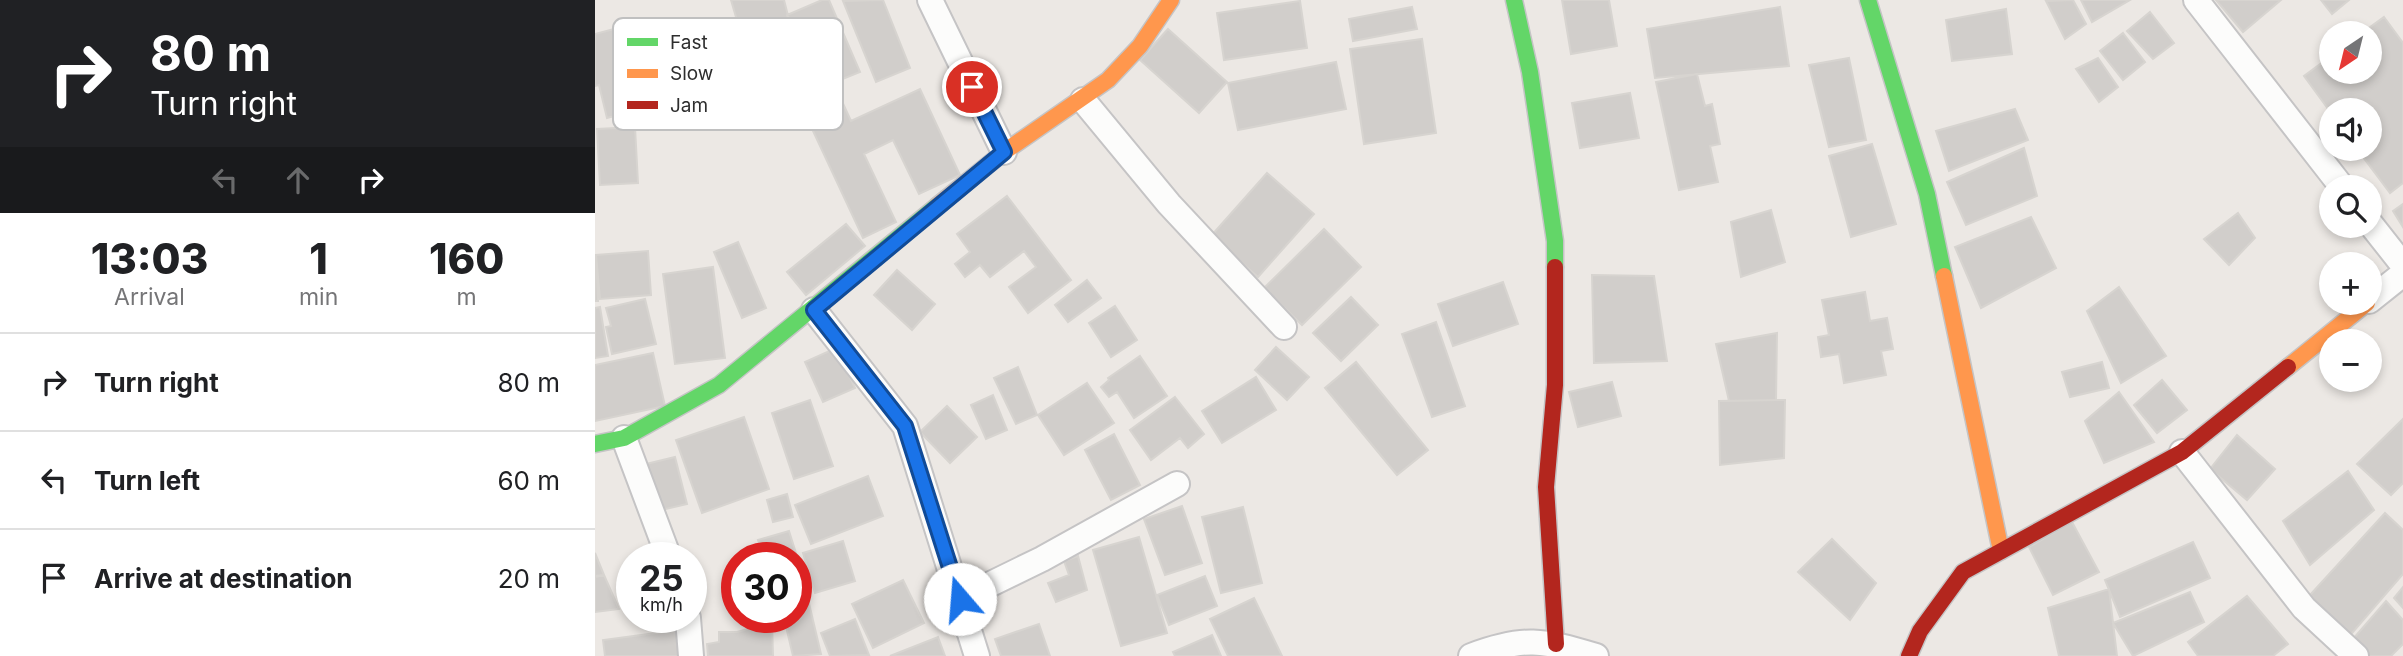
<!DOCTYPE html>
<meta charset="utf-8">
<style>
body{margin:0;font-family:Inter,sans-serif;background:#f6f6f6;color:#202124;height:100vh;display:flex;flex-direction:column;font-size:26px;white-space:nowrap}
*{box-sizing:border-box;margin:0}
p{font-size:23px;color:#757577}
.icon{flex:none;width:38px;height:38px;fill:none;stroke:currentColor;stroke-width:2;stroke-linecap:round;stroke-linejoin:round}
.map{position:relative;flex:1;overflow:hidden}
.sheet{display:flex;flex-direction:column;background:#fff;width:595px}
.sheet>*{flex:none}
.hud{background:#202124;color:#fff;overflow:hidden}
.needle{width:46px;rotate:215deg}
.fabs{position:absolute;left:1724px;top:21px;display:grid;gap:14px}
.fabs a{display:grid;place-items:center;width:63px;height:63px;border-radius:50%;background:#fff;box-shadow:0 4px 10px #0003;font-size:35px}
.speed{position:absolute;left:21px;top:542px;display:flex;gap:14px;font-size:35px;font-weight:700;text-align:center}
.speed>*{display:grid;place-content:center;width:91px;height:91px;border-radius:50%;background:#fff;box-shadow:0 4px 10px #0003;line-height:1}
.speed small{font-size:18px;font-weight:400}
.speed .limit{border:10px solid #d22;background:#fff;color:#111}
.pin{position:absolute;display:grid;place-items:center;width:60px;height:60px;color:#fff;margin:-30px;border:4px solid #fff;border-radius:50%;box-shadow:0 2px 7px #0007}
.me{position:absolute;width:77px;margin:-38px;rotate:342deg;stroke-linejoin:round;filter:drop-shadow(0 0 5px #0008)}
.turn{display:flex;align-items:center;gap:24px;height:147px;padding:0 35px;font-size:32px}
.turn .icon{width:91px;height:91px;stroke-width:2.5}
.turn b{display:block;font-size:49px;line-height:60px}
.lanes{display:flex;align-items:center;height:66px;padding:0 35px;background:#0003;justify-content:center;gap:35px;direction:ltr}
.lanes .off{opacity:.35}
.eta{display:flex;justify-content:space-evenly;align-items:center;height:119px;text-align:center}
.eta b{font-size:42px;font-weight:800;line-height:49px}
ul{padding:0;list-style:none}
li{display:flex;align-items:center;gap:21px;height:98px;padding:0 35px;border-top:2px solid #e0e0e0}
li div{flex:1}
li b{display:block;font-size:26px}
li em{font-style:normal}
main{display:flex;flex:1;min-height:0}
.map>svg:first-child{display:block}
.building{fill:#d1cecb;stroke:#d7d4d0;stroke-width:2}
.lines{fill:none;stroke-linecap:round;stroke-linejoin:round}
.street-casing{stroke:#c5c4c5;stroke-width:28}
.fast-casing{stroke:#c5c4c5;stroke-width:19}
.slow-casing{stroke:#c5c4c5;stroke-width:19}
.jam-casing{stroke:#c5c4c5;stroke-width:19}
.street{stroke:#fcfcfb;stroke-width:24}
.fast{stroke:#63d668;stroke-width:16}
.slow{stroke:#ff974d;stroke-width:16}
.jam{stroke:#b3261e;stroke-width:16}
.route-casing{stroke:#114b97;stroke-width:18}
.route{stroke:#1a73e8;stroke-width:12}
.key{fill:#fff;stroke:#c0c0c0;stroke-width:2}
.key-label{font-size:19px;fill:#2e2e2e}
</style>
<main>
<section class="sheet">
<div class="hud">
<div class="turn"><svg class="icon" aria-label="right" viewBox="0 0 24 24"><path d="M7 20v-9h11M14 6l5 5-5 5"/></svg><div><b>80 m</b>Turn right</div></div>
<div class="lanes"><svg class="icon off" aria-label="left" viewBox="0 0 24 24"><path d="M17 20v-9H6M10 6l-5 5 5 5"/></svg><svg class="icon off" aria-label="ahead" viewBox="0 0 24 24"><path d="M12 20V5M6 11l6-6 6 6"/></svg><svg class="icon" aria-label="right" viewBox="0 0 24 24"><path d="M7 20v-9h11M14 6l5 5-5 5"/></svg></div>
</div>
<div class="eta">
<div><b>13:03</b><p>Arrival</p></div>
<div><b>1</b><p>min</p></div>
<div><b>160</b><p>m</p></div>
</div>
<ul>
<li><svg class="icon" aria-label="right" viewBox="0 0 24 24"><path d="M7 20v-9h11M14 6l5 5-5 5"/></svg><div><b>Turn right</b></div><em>80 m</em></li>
<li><svg class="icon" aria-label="left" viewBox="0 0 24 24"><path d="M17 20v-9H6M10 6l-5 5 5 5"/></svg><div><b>Turn left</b></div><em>60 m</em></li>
<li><svg class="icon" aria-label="arrive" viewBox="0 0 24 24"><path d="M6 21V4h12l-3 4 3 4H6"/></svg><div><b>Arrive at destination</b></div><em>20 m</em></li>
</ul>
</section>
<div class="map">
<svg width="1808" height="656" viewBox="0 0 1808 656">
<rect width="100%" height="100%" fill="#ece8e4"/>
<!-- building -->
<path class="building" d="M136,0H189L198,35L150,48Z
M227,0H234L265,72L223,89L192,15Z
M288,0L315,68L281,82L248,1Z
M967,0H1014L1022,46L976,54Z
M1478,0L1491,24L1470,39L1451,1Z
M1486,0H1535L1497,22Z
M1621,0H1686L1648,32Z
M1726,0H1754L1737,14Z
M705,1L712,48L629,60L622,13Z
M817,7L822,29L758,41L754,19Z
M1185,7L1194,66L1060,78L1052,29Z
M1411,9L1417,54L1357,61L1351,20Z
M1555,12L1579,43L1558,59L1532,31Z
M1789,17L1808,43V183L1795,193L1762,149H1774V110H1736V113L1709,76L1736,56V72H1774V33H1767Z
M34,25L56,106L12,118L4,85L0,86V34Z
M573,29L632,82L604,113L545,60Z
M1528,33L1550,62L1528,80L1505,51Z
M827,39L841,133L769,144L755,49Z
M1254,58L1271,140L1234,147L1214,65Z
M1503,58L1523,87L1504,102L1481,69Z
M741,62L751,109L643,130L633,83Z
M1102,74L1110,106L1117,104L1125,144L1115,146L1123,182L1084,190L1061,82Z
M325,89L365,175L324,194L298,140L269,154L301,222L268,238L211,116L246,99L256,121Z
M1035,93L1044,138L985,148L977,103Z
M1420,109L1433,140L1354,171L1341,131Z
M40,127L43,183L5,185L2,129Z
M1277,144L1301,224L1256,237L1234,156Z
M1429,148L1442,196L1371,225L1352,182Z
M672,173L719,214L663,277L616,236Z
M412,196L476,280L433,313L414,287L441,267L429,251L395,277L385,265L370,277L360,264L375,252L362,234Z
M1808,204V227L1798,211Z
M1176,210L1190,262L1146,277L1136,222Z
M1643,213L1660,238L1634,265L1609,239Z
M1436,217L1461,268L1386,308L1360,247Z
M251,224L270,246L211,295L192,272Z
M729,229L766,267L707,325L669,288Z
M143,242L171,308L147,318L119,252Z
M53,251L56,295L5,299L1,255Z
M0,255H1L3,301H0Z
M118,267L130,358L80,364L68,274Z
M302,270L340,304L317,330L279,295Z
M997,275L1059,276L1072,361L999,363Z
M492,280L506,298L473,322L460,305Z
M908,282L923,324L858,346L843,304Z
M1524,287L1571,356L1526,383L1492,311Z
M1270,292L1275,321L1292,318L1298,349L1286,351L1291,375L1249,383L1244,354L1226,357L1223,337L1234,335L1227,300Z
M756,297L783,325L746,361L718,333Z
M50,299L61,344L17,354L11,327L16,326L11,308Z
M520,306L542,340L516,357L494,323Z
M5,307L13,356L0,358V308Z
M841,322L870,406L837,417L807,334Z
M1182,333L1181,400L1134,401L1121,344Z
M681,347L714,377L692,400L660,370Z
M241,348L260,388L228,402L210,362Z
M58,353L70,406L0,421V365Z
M545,356L572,396L539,418L522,392L514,397L506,387L514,380L513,378Z
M761,362L833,450L802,475L730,388Z
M1507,362L1514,388L1475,397L1467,372Z
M423,367L442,415L421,424L399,378Z
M661,377L681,410L627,443L607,411Z
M1567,380L1592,410L1562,433L1539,405Z
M1017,382L1026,416L983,427L974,392Z
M492,383L519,423L469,455L443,415Z
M1524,392L1559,442L1509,463L1490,421Z
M398,395L412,430L391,439L376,405Z
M580,397L609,434L593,448L585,438L556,460L535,430Z
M215,400L238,466L199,479L177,413Z
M1190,400L1189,458L1125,465L1124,401Z
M352,406L382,437L355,463L325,432Z
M149,417L174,489L107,513L81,440Z
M1808,419V483L1796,495L1762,464Z
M519,434L545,485L516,500L490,450Z
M1642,435L1680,469L1652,500L1615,469Z
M80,457L92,504L62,511L51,464Z
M1753,471L1779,510L1715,565L1688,521Z
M273,476L288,516L216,544L200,505Z
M192,494L198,517L178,522L172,500Z
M587,506L607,563L570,575L549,519Z
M648,507L667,583L626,593L607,517Z
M1790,513L1808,530V574L1752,639L1714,596Z
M1477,522L1504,572L1458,595L1434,547Z
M194,531L213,591L201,595V558H169L163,540Z
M544,537L572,633L526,646L498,550Z
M1237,539L1281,583L1255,620L1203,572Z
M248,541L260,581L220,593L208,553Z
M1598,542L1615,578L1525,617L1510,580Z
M0,553L9,575L0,576Z
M483,556L492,590L461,602L453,583L474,575L469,561Z
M9,575L24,609L0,612V577Z
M610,576L622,606L574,625L562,595Z
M308,580L329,623L278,648L257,604Z
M1808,587V608L1799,598Z
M1514,589L1522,656H1464L1453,608Z
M1595,592L1609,622L1538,656L1518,623Z
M1652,596L1693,644L1678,656H1603L1593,642Z
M659,598L687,656H633L615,619Z
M213,599L226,654L198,656L189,618H201V601Z
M1791,601L1808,620V644L1796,656H1764L1752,646Z
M260,619L274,655L235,656L226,633Z
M177,622L178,656H113L112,644L124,642V632H142Z
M444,624L455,656H406L400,639Z
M84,630L85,656H10L8,640Z
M617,635L626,656H580L578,652Z
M343,637L350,656H295Z"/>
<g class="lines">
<!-- street casing -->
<g class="street-casing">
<path id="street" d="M335,0L409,152
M1601,0L1747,187
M488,100L574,204L689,327
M1774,222L1808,265
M1774,301L1808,274
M219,310L310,426L382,656
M29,438L74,558
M1587,452L1709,608L1761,656
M365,599L447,559L582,484
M93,618L96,656
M876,656C929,636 947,640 1001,656"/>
</g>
<!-- fast casing -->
<g class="fast-casing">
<path id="fast" d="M919,0L935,72L960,241V267
M1273,0L1332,194L1349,276
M0,444L29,438L124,385L342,206"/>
</g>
<!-- slow casing -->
<g class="slow-casing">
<path id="slow" d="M342,206L409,152L513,80L545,46L576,0
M1349,276L1406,551
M1693,367L1772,303"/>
</g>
<!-- jam casing -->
<g class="jam-casing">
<path id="jam" d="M960,267V385L951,487L961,644
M1314,656L1325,631L1368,572L1587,452L1693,367"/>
</g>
<!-- street -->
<use href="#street" class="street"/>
<!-- fast -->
<use href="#fast" class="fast"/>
<!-- slow -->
<use href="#slow" class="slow"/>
<!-- jam -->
<use href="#jam" class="jam"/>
</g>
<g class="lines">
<!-- route casing -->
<g class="route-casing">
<path id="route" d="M365,599L310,426L219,310L409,152L377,87"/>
</g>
<!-- route -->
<use href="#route" class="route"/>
</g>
<!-- legend -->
<rect x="18" y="18" width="230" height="112" rx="10" class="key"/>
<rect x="32" y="38" width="31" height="8" fill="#63d668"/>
<rect x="32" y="69" width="31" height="9" fill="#ff974d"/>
<rect x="32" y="101" width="31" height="8" fill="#b3261e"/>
<g class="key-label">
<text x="75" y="49">Fast</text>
<text x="75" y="80">Slow</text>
<text x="75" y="112">Jam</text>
</g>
</svg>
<div class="fabs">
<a><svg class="needle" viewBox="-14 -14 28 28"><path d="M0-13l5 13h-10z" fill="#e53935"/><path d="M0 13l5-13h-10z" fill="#757577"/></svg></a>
<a><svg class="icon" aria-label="sound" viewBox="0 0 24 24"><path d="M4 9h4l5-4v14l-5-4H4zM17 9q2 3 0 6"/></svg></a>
<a><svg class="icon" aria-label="search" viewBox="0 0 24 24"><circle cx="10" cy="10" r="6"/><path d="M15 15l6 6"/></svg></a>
<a>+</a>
<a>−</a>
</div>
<div class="speed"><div>25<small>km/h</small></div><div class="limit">30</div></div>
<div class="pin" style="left:377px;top:87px;background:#d93025"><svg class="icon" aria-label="arrive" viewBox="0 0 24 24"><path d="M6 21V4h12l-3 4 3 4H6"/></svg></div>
<svg class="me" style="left:365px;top:599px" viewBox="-20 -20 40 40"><circle r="19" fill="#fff"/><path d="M0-13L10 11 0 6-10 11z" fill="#1a73e8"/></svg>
</div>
</main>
